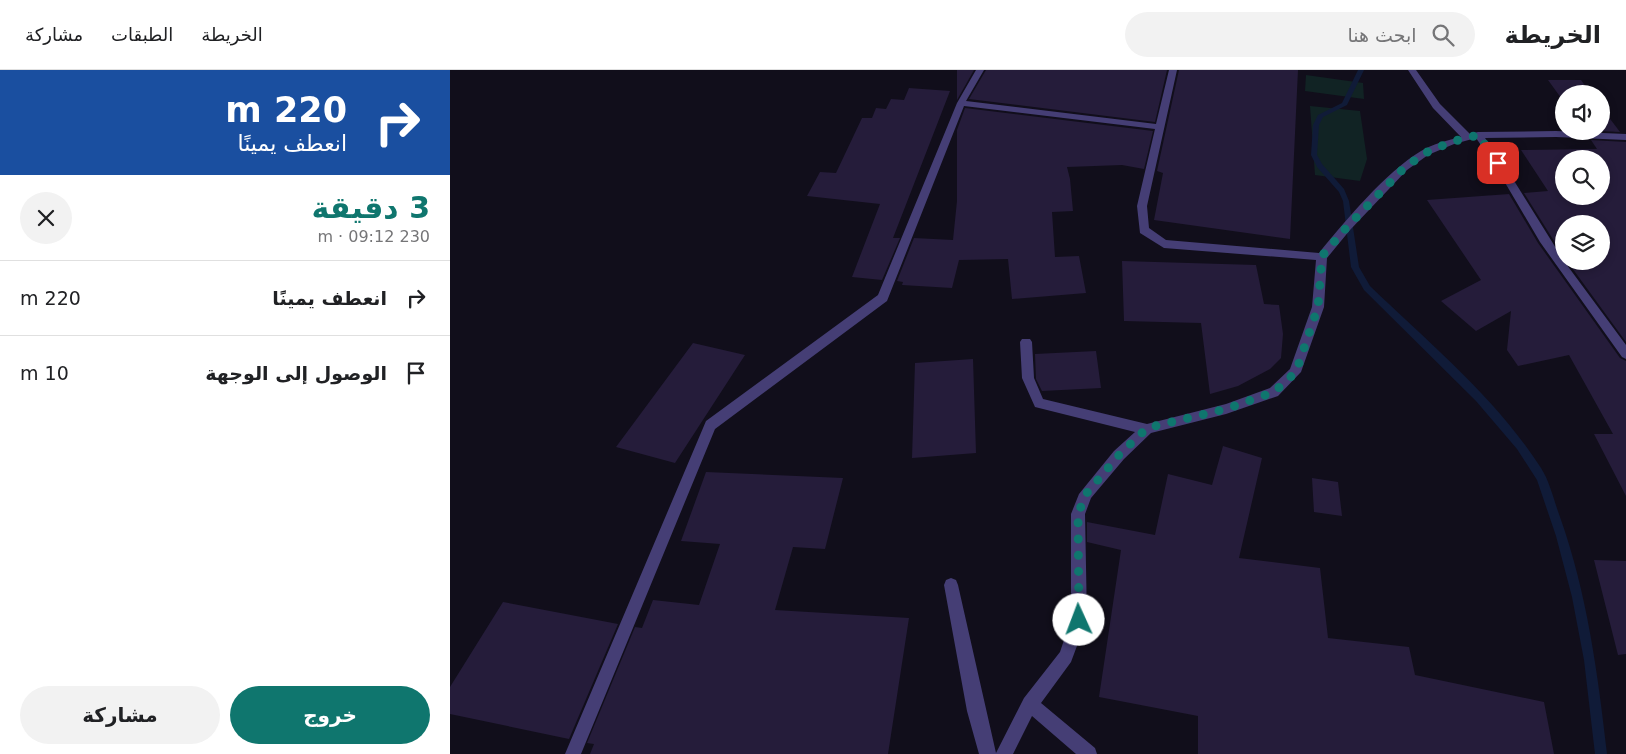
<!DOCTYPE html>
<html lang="ar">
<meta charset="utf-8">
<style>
body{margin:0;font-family:"DejaVu Sans",Vazirmatn,sans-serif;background:#f2f2f2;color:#202124;direction:rtl;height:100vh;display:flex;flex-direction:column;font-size:19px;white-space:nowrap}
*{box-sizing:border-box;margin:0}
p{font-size:16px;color:#757577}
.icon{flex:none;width:28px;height:28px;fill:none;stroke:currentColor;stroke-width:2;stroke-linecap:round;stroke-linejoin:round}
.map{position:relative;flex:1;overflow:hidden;direction:ltr}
.drawer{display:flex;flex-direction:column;background:#fff;width:450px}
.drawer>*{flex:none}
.top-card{background:#1a4fa0;color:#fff;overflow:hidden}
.buttons{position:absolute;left:1105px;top:15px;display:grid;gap:10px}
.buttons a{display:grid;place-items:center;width:55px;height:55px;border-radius:50%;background:#fff;box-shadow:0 2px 8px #0003;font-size:25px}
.pin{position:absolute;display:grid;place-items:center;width:42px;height:42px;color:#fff;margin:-21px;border-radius:10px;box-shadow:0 2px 8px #0006}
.me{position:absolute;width:55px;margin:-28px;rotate:358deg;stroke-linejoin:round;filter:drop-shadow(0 0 4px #0008)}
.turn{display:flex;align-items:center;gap:18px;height:105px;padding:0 20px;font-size:22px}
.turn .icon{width:65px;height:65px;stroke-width:2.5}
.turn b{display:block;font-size:35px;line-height:42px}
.round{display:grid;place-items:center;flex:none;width:52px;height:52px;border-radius:26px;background:#f2f2f2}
.headline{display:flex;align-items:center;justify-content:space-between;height:85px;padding:0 20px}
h1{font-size:30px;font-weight:700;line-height:38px;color:#0f766e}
.cta{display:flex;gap:10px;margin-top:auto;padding:10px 20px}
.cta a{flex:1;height:58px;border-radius:30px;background:#0f766e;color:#fff;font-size:20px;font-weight:700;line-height:58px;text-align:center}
.cta a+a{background:#f2f2f2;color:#202124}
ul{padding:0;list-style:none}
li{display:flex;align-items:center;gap:15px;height:75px;padding:0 20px;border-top:1px solid #e0e0e0}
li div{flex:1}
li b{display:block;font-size:19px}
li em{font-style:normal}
header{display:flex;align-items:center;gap:30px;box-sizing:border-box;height:70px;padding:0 25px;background:#fff;border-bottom:1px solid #e0e0e0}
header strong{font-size:24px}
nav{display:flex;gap:28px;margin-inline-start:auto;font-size:18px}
.search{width:350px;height:45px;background:#f2f2f2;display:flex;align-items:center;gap:12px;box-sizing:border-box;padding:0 18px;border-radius:28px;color:#757577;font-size:19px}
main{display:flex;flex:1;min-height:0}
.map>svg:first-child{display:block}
.green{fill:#112324}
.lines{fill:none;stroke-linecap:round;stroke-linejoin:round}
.stream{fill:#101b38;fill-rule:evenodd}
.building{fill:#251c3a;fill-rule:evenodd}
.minor{fill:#453e75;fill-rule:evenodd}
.route{stroke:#0f766e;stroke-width:9;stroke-dasharray:0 16.2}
</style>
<header>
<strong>الخريطة</strong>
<div class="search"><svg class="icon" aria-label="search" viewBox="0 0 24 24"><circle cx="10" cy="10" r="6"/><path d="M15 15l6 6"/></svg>ابحث هنا</div>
<nav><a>الخريطة</a><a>الطبقات</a><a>مشاركة</a></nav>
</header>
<main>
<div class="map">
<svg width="1176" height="684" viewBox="0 0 1176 684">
<rect width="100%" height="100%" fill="#110e1b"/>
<!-- green -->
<path class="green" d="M856,5L913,13L914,29L855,21Z
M860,36L910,41L917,89L910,111L865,105Z"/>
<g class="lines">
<!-- stream -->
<path class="stream" d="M908,0H914L897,35L873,47L869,55L867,85L872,94L894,119L899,131L909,197L920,216C978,272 1047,329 1091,398C1100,412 1104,431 1110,447C1137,523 1148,604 1157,684H1145L1134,590L1122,527L1106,466L1087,410L1067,379L1026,331L914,220L901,197L893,131L889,122L867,97L861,85L863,55L868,45L892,33Z"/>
</g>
<!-- building -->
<path class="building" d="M507,0H524L507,30Z
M536,0H717L705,52L519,29Z
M729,0H848L840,169L704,150L713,103L707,101Z
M1098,10H1131L1141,24H1114V32Z
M459,18L500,21L443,168H450L432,210L402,207L430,134L357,126L370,102L386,103L412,48H422L426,38L436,39L441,29L454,30Z
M1151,37L1167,58L1170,62L1151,61Z
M515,38L703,61L694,99L672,95L617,97L620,109L623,141L602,142L605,187L629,186L636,223L562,229L558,189L509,190L502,218L452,215L453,212L447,211L464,168L503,170L507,131V60Z
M1141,70L1176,72V272L1117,191H1151V154H1114V187L1074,123L1098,121L1071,80L1147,79ZM1114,89H1151V126H1114Z
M1059,124L1088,173L1170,288L1176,291V426L1144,364H1163L1119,285L1068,296L1057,280L1061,241L1026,261L991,231L1031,210L977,130Z
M672,191L806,195L814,234L829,235L833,264L831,288L820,299L788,316L760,324L751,253L674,251Z
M243,273L295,285L225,393L166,377Z
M646,281L651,318L592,321L586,309L585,284Z
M523,289L526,383L462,388L465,293Z
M773,376L812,388L789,488L870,498L878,568L959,577L965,605L1094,632L1104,684H748V646L649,627L671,480L637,472V452L705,465L718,404L762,415Z
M256,402L393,408L375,479L343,477L325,540L459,548L438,684H140L144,674L137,673L185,557L192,558L203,530L249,535L270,474L231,471Z
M862,408L888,412L892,446L864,442Z
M1144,490L1176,491V584L1168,585Z
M53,532L168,554L119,669L0,644V617Z"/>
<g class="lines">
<!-- minor -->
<path class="minor" d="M526,0H534L516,31L706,54L719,0H727L697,136L699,158L716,170L869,183C895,151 936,102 971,81C983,74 998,70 1011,67L983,38L958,0H966L990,34L1020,64L1028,62L1106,61L1176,64V70L1106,67L1035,68L1053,93L1114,191L1176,275V289L1172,287L1090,172L1044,94L1026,68L1004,74L978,85L957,100L900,160L877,188L874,237L851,302L828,326L776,344L701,363L674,389L641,428L635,444L637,549L621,592L591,633L645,678L647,684H626L582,646L563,684H529L517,641L494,515L496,510L501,508L506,510L508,515L546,683L574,628L610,582L621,549V444L629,424L664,381L685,362L585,337L572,308L570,272L572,269H580L582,272L584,308L593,329L697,354L776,334L820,318L840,299L862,237L866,190L714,178L690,163L687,136L705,59L514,36L437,231L265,359L131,684H115L256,351L428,225L507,33Z"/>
</g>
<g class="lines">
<!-- route -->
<path class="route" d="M629,550L628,444L636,424L669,385L697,358L776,339L824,322L846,302L868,237L872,186L896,158L954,98L975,83L1001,72L1028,65L1048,93"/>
</g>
</svg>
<div class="buttons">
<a><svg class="icon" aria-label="sound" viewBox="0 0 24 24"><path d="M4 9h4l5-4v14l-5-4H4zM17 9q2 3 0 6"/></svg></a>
<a><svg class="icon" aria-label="search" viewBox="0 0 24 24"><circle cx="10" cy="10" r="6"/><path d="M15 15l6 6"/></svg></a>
<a><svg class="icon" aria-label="layers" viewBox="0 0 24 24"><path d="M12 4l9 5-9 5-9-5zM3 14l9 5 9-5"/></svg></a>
</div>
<div class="pin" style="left:1048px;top:93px;background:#d93025"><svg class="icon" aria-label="arrive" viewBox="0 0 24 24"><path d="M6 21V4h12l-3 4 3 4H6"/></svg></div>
<svg class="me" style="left:629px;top:550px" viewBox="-20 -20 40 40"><circle r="19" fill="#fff"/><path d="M0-13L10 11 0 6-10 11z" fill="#0f766e"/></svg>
</div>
<section class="drawer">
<div class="top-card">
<div class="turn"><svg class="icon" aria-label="right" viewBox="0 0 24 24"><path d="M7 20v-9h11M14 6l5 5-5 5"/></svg><div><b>220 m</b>انعطف يمينًا</div></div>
</div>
<div class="headline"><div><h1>3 دقيقة</h1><p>230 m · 09:12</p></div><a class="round"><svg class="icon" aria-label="close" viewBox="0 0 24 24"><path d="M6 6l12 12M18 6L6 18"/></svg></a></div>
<ul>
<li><svg class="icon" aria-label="right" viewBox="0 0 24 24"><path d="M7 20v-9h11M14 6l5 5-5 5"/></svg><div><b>انعطف يمينًا</b></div><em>220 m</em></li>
<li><svg class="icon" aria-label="arrive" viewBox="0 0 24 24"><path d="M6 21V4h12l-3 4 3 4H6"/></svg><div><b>الوصول إلى الوجهة</b></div><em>10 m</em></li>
</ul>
<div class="cta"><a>خروج</a><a>مشاركة</a></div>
</section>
</main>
